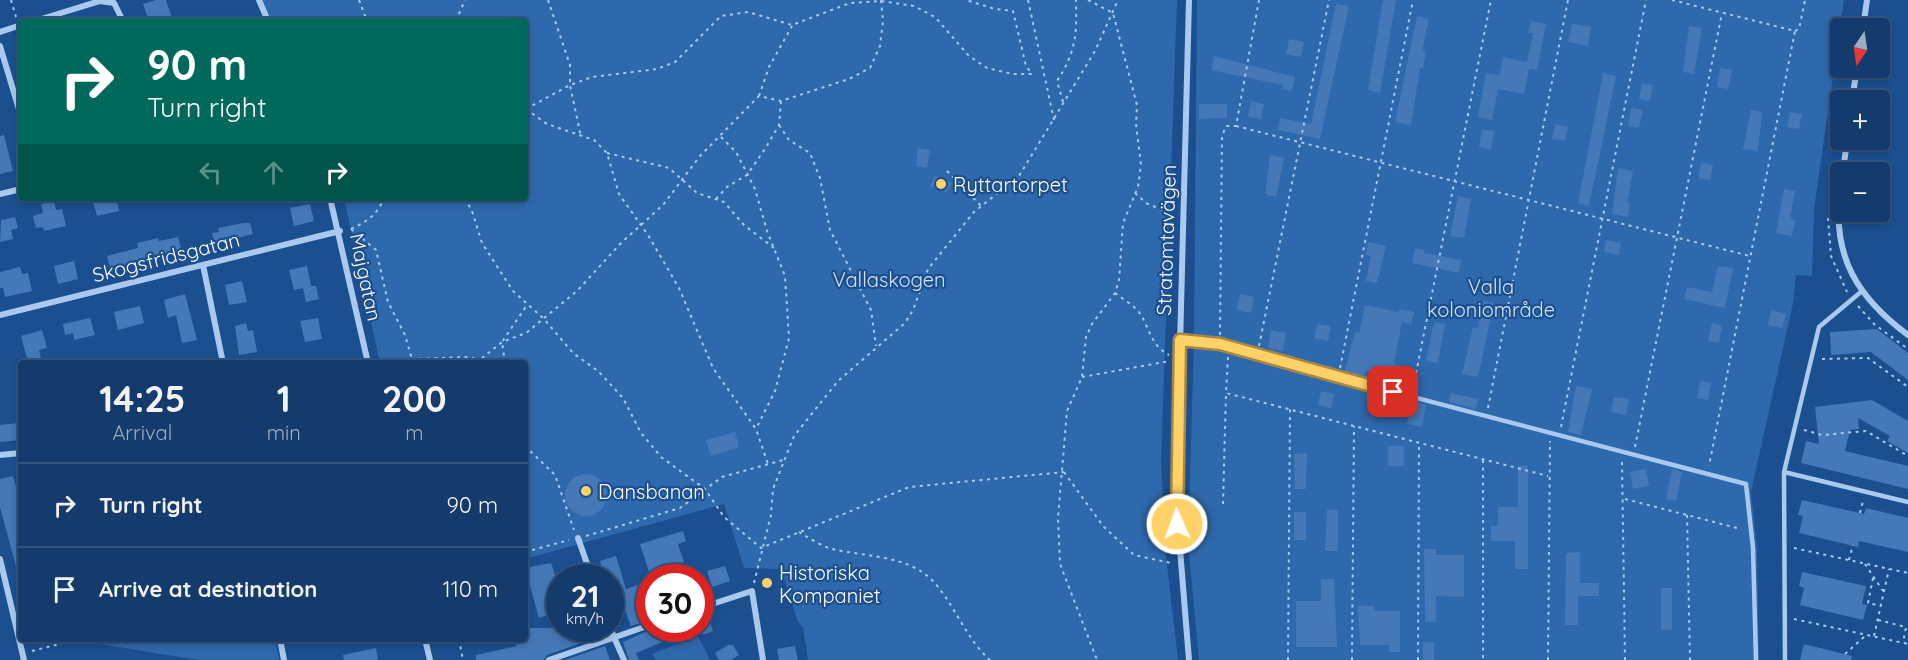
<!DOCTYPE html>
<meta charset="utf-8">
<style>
body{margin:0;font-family:Quicksand,sans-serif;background:#1d4271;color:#f1f3f6;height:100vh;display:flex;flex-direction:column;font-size:22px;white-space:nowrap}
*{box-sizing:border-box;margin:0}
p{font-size:20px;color:#9dadc1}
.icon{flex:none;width:33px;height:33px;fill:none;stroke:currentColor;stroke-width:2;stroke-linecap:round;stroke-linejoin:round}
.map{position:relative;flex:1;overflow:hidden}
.side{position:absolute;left:18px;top:360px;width:510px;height:282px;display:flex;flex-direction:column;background:#143b6b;border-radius:6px;box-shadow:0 3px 9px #0003,0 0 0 2px #33557e}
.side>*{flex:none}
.guide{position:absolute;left:18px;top:18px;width:510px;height:183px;border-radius:6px;box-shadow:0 3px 9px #0003,0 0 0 2px #33557e;background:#00695c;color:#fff;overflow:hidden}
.needle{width:39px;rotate:193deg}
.buttons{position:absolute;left:1830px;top:18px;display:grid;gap:12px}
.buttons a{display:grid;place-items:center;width:60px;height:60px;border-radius:6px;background:#143b6b;box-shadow:0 3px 9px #0003,0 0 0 2px #33557e;font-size:30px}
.speed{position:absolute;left:546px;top:564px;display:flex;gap:12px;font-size:30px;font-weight:700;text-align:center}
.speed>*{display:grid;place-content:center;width:78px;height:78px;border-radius:50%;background:#143b6b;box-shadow:0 3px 9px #0003,0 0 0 2px #33557e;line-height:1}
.speed small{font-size:15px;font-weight:400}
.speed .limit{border:9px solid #d22;background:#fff;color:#111}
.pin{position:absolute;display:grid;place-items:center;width:51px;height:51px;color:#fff;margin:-26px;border-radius:12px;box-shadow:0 3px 9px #0006}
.me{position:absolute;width:66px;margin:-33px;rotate:358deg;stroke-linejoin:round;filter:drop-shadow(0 0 4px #0008)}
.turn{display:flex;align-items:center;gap:21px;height:126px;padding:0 30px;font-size:27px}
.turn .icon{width:78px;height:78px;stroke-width:2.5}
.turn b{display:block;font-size:42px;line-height:51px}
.lanes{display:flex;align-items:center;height:57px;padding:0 30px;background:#0003;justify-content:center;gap:30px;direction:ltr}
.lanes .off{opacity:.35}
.eta{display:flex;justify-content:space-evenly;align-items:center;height:102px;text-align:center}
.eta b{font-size:36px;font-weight:800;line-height:42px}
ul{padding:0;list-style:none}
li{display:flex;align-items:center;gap:18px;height:84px;padding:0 30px;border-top:2px solid #33557e}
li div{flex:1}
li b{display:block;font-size:22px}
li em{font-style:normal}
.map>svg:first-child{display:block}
.green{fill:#2e69ad}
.building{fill:#4478b7}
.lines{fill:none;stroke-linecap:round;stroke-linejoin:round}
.path{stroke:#a9c9ee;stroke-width:2;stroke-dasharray:3 4.5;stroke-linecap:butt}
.lane{stroke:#a9c9ee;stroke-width:4.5}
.street{stroke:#a9c9ee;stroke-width:6}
.route-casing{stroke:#a68842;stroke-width:15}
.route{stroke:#ffd166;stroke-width:10}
.poi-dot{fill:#ffd166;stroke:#1b4f8f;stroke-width:2}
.labels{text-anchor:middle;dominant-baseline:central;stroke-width:4.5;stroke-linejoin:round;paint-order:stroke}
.poi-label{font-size:20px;fill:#fff;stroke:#1b4f8f;text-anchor:start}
.street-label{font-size:20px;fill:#fff;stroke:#1b4f8f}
.park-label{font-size:20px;fill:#cfe3fa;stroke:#1b4f8f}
</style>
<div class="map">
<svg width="1908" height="660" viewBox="0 0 1908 660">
<rect width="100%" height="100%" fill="#1b4f8f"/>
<!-- green -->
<path class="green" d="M262,0H1177L1161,462L1166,556L1178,660H808L803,627L798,622L781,569L744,568L724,504L525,559V363H380L344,198H525V21H270Z
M1197,0H1844L1814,209L1812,276L1796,275L1793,303L1751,492L1757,548L1759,660H1199L1188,543L1194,340Z
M698,636L710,660H656L652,654Z
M85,639H275L279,660H198L81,641Z"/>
<!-- building -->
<path class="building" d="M156,0H166L173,21H149L143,4Z
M1383,0H1396L1380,93L1368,90Z
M1336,4L1349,6L1320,139L1278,130L1280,118L1311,124Z
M1417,16L1429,19L1422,51L1426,52L1423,68H1420L1411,125L1395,122Z
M1531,21L1546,24L1537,70L1529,69L1524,94L1498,89L1492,120L1478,117L1486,73L1500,75L1503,57L1527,62L1533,33H1528Z
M1572,24L1591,27L1588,46L1568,42Z
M1689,26L1702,28L1694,74L1683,72Z
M1289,39L1304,42L1301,57L1286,54Z
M1214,56L1295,77L1292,91L1282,89L1283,85L1211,70Z
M1720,68L1732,70L1728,89L1717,87Z
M1603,73L1616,76L1589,206L1578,203Z
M1642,83L1653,85L1650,101L1639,99Z
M1251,101L1264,104L1261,119L1248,117Z
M1199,104H1227V118L1199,119Z
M1631,108L1643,110L1639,128L1628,126Z
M1751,110L1762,112L1758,151L1743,149Z
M1790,112L1802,114L1799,129L1787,127Z
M1555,124L1568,127L1565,141L1552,139Z
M1482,129L1494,131L1491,150L1479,147Z
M4,135L13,171L0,174V136Z
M918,148L930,150L927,168L916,166Z
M1270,155L1284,158L1276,197L1265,194Z
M1701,163L1713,165L1710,180L1698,178Z
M1618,168L1633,171L1627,203H1630L1628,217L1612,214Z
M935,176L952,183L946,192L930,186Z
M1784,189L1795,191L1790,219L1795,220L1792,236L1776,233Z
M1458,196L1471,199L1464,238L1450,236Z
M105,198H116L119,211L97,216L93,201Z
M54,201L56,210L62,209L66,226L44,231L43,227L36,228L33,216L43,213L41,204Z
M310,204L314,221L294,226L290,208Z
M15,217L18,228L11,230L13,239L0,242L1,220Z
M243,223H250L253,234L215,244L212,233L219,232L218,228Z
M178,237L182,253L163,258L162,253L141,259L142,263L111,271L107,256L138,248L137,243L158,238L159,241Z
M1606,240L1621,243L1619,255L1604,252Z
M1368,242L1386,246L1377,283L1366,281L1371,256L1366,255Z
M1415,248L1425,250L1424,253L1461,260L1459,273L1412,263Z
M74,261L78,279L58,284L54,266Z
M307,266L311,286H316L319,299L306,302L303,288L294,290L289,270Z
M1718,266L1733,268L1725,308L1684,299L1687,287L1712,292Z
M20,267L22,274L28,273L32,291L5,297L3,288H0V272Z
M242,281L247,302L229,305L225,285Z
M185,294L197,340L182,343L176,315L168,318L164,300Z
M1240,294L1254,297L1251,313L1237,310Z
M1483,301L1494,303L1478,377L1462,374L1473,327L1478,328Z
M1365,305L1398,312L1399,309L1414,312L1411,324L1402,322L1394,363L1397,364L1395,376L1366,371L1365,379L1344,374L1355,332L1359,333Z
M140,306L144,323L118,330L114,312Z
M1771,310L1786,314L1782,328L1768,325Z
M90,318L95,335L74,340L73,333L65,335L63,324Z
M318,318L322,339L305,342L300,321Z
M1434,322L1445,324L1438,363L1426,361Z
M246,323L248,331L253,330L257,352L239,355L235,326Z
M1712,323L1722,325L1719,343L1708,341Z
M1317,324L1331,326L1328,341L1314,338Z
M1877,329L1908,353V380L1871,352L1831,355L1830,332Z
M42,330L47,348L39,350L42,363H28L21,336Z
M1271,330L1286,333L1283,351L1268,348Z
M1700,381L1711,383L1708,400L1697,398Z
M1576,386L1592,389L1581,435L1568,432Z
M1321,391L1334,394L1331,408L1318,405Z
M1451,393L1478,399L1476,409L1449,402Z
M1614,397L1629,399L1626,415L1611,412Z
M1872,400L1908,421V453L1887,441L1890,436L1858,418L1859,429L1850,430L1845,451L1908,466V489L1801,463L1806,441L1819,444L1815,407Z
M1416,402L1426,405L1422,427L1407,424L1410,409L1414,410Z
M18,423L19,440L0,442V425Z
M735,432L739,447L711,456L706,440Z
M1388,446H1404V466H1388Z
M1307,453L1306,489H1295L1294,454Z
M1518,466H1528V569H1515V541H1491V526H1498V507H1518Z
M1646,469L1649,486L1633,489L1630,472Z
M1672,469L1682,472L1676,501L1666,499Z
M565 495a21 21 0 1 1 42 0a21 21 0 1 1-42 0Z
M13,476L21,507V569L17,570L0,507V479Z
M1802,500L1864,514L1866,508L1908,518V552L1859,541L1858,547L1799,533L1803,516L1798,515Z
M1327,510H1338V551H1325Z
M1294,512H1306V540H1294Z
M683,531L686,541L678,544L684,562L661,569L664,578H651L640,544Z
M1424,549H1436V555H1464V597L1436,596V622H1425Z
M1580,552V583H1599V596H1578V625H1565L1566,553Z
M616,556L626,589L641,584L650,607V620L631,626L623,605L618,607L610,578L605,577L600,561Z
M551,563L560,588V610L539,618L525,568Z
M725,566L730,581L712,587L707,571Z
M1802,572L1866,586L1862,604L1867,605L1863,620L1800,605L1804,588L1799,586Z
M1321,579H1334L1337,647H1296V601H1321Z
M1661,588H1672V630H1661Z
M1358,606H1374V611H1400V652H1389V645H1360Z
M709,619L713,631L703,635L701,630L668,643L667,640L636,653L639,660H629L623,642L654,628H701L700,622Z
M525,628H598L601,636L547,655L544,660H476V655L517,646L513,639H525Z
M1423,642H1434V660H1423Z
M1804,644L1852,656L1851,660H1800Z
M728,645H733L739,655L731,660H719L715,653Z
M605,646L610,660H565Z
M795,646L798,660H779L777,649Z
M376,648L378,660H344L343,655Z"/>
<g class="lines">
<!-- path -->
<path class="path" d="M11,0L16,17
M359,0L367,21
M548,0L570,65V85L581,137
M1028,0L1054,120
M1088,0L1113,13L1137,105L1136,124L1141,165L1138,187L1123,223L1119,280L1115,293L1092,324L1086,337L1082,377L1067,411L1058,518L1060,564L1097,660
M1672,0L1795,31L1709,466
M456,21L465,0
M1795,31L1799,29L1805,0
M759,96L769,67L792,26
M1063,102L1057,81C1076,52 1077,34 1076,0
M526,109L570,85L592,77L657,69L675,62L721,16L748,12L792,25L850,3L881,1L914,6L935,17L969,56L987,68L1012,74H1032L1026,66L1013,11L995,9L966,0
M526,109L547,124L594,140L607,153L619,194L648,235L679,288L713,368L756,429L768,464
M779,125L789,140L810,153L820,178L830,230L871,310L876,346
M1236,126L1750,256
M1838,135L1840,118
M721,137L736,152L755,189L767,231L785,276L789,338L775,391L756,429
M607,153L669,168L697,193L724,202L744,225L774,248
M947,171L981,206
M1831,188L1833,173
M1135,193L1146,203L1174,215
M465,198L472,211L482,243L513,291L544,319L573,353L598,371L623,398L641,433L661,457L705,489L724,517L761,548L909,487L1064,472
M716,199L727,187L747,175L765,149L779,125L781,101
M1828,218L1831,256L1847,292
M351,229L376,250L388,302L405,335L413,363
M351,229C368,221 377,215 384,198
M1115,293C1123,299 1133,305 1139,312C1150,328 1150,345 1169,355
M1858,306L1874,324L1908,349
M1220,335L1222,136L1226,126H1236L1259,0
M1259,346L1329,0
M1228,357L1226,393L1548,476
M412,359L470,357L477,360
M1822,359L1868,358L1908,387
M476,363L502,342L526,333L577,291L621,243L663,205L700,156L759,96L781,101L849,79L870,68L880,46L883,21L881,0
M505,363L502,342L527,305
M1340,368L1413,0
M1082,377L1170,361
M1413,388L1491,0
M1488,408L1568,0
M1561,427L1646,0
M1804,430L1822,435L1866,431L1908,456
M525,446L555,475L574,530
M1635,447L1722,13
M1483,460V660
M1622,462L1625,660
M1064,472L1103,526L1134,555L1171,563
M1625,499L1741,529
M1223,504L1226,393
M1860,513L1863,501
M1687,515L1690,660
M799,532C809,538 821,546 832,549C862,556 896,555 922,572C949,589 963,637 990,660
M586,536L680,508L722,477L783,460
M1794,548L1908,573
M525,552L569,540
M1849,560L1853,545
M1865,564L1883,591
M1873,578L1868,603L1881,606
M754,583L771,515L773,489L794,436L838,381L905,323L913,310L928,269L974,212L1019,176L1095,51L1118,0
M1794,619L1908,644
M1878,620L1906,627L1903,643
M1874,636L1889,569
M180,639L200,643L216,639
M459,639L463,660
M32,651L79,639
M1845,654L1865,636
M1288,660L1290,409
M1352,660L1354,426
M1418,660L1419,443
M1548,660L1550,441"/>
<!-- lane -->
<path class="lane" d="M1180,340L1220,344L1264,358L1746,484L1753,548L1756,660
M1784,472L1908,502
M1785,660L1784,472L1819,327L1862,291"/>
<!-- street -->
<path class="street" d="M259,0L268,21
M1189,0L1176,500L1189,660
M35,21L100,1L114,3L123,21
M1863,28L1867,0
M0,32L21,25
M0,46L21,116
M1852,100L1857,68
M1843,172L1847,140
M1840,193C1832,257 1858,298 1908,335
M0,194L21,189
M330,198L368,363
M203,265L223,363
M0,315L340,231
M0,455L21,453
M578,538L592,578
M0,559L24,660
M700,608L752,591L763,660
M610,628L624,660
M280,639L284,660
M425,639L430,660
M549,660L650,625"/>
</g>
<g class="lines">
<!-- route casing -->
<g class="route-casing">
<path id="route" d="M1177,524L1180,340L1220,344L1393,392"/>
</g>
<!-- route -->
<use href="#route" class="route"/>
</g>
<!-- markers -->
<g class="poi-dot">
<circle cx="941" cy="184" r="6"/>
<circle cx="586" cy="491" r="6"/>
<circle cx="767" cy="583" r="6"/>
</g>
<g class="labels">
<!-- poi labels -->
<g class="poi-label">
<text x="953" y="184">Ryttartorpet</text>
<text x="598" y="491">Dansbanan</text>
<text x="779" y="572">Historiska<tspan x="779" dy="23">Kompaniet</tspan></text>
</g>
<!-- street labels -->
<g class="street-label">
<text transform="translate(1166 240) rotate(-88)">Stratomtavägen</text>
<text transform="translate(166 257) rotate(-14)">Skogsfridsgatan</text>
<text transform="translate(366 277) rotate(78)">Majgatan</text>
</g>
<!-- park labels -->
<g class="park-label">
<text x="889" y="279">Vallaskogen</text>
<text x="1491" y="286">Valla<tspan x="1491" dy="23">koloniområde</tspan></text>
</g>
</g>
</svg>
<div class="buttons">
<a><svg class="needle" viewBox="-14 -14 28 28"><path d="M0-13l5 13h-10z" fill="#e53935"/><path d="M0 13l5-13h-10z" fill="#9dadc1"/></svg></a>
<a>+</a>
<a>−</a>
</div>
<div class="speed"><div>21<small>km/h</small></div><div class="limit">30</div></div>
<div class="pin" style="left:1393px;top:392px;background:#d93025"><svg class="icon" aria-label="arrive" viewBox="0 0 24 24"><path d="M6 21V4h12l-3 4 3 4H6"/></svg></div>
<svg class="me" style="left:1177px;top:524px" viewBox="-20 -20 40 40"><circle r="17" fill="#ffd166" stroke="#fff" stroke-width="3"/><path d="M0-11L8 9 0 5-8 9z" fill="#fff"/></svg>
<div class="guide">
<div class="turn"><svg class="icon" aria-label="right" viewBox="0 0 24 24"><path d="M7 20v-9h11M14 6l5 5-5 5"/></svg><div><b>90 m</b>Turn right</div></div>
<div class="lanes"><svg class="icon off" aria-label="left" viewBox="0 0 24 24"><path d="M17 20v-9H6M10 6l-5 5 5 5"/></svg><svg class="icon off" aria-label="ahead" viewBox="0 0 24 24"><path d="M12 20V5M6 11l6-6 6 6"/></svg><svg class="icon" aria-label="right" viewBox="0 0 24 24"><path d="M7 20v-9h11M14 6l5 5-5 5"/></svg></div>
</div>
<section class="side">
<div class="eta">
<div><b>14:25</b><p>Arrival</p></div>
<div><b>1</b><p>min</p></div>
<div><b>200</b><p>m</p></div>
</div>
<ul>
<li><svg class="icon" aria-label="right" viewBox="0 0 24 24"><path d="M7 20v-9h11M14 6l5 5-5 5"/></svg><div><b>Turn right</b></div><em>90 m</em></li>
<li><svg class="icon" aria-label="arrive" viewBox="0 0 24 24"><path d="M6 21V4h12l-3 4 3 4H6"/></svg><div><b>Arrive at destination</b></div><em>110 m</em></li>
</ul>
</section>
</div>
